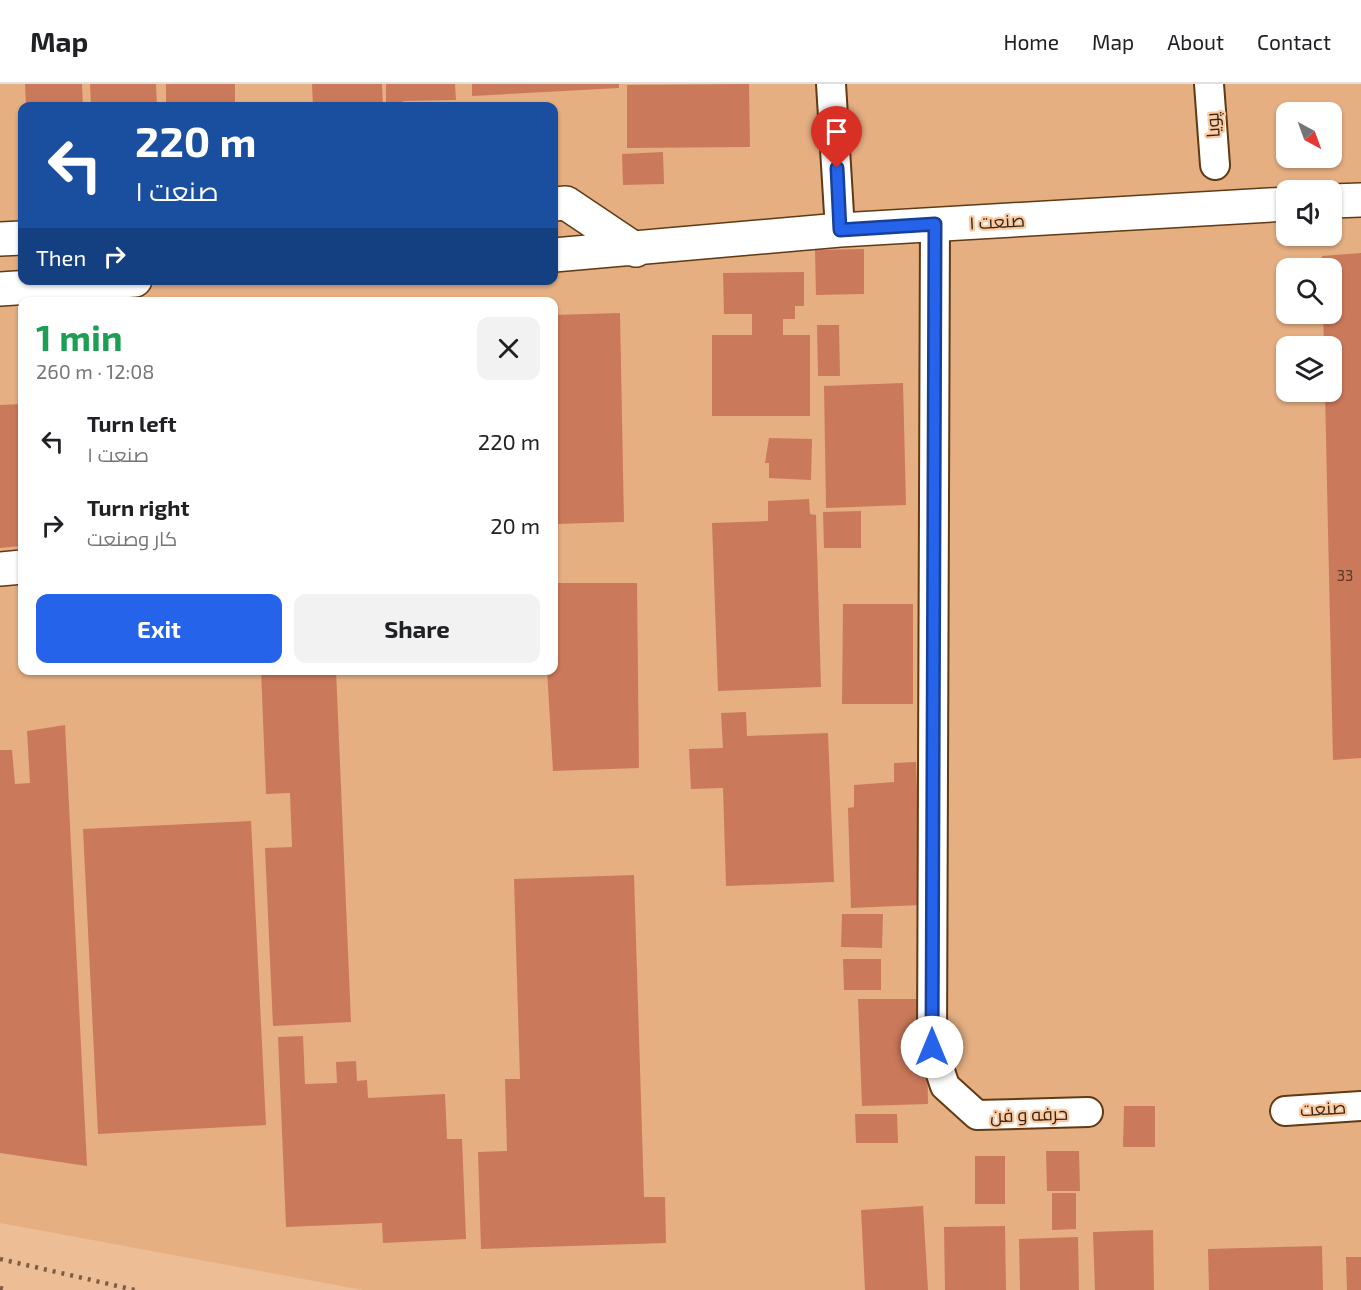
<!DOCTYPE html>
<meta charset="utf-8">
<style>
body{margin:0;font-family:"Exo 2",Cairo,sans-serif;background:#f2f2f2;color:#202124;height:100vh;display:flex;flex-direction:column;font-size:22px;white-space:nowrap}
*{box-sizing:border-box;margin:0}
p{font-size:20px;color:#757577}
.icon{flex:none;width:33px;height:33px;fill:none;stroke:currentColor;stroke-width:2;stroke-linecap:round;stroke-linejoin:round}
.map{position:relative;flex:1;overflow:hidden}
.details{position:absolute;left:18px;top:213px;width:540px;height:378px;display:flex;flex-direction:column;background:#fff;border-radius:12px;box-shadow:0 2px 4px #0004}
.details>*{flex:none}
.top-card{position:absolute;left:18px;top:18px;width:540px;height:183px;border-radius:12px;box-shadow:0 2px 4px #0004;background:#1a4fa0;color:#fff;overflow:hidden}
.needle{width:39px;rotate:139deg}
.buttons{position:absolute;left:1276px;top:18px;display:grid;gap:12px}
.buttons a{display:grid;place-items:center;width:66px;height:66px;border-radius:12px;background:#fff;box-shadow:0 2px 4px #0004;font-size:30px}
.pin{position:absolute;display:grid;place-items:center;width:51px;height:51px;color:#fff;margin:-62px -26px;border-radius:50% 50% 50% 0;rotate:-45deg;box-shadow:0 0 6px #0007}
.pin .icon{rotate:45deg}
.me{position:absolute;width:66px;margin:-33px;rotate:0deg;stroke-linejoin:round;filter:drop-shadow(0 0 4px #0008)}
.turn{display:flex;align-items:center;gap:21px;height:126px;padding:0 18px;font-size:27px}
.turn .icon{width:78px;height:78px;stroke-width:2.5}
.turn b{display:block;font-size:42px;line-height:51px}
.then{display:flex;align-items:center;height:57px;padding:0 18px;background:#0003;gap:12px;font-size:22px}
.round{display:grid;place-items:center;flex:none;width:63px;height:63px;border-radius:12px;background:#f2f2f2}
.headline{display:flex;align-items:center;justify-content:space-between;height:102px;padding:0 18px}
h1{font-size:36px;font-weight:700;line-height:45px;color:#1e9e55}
.action{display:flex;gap:12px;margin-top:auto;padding:12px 18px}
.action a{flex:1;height:69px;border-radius:12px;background:#2563eb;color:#fff;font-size:24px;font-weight:700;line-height:69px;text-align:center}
.action a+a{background:#f2f2f2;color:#202124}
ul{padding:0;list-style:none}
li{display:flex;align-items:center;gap:18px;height:84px;padding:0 18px}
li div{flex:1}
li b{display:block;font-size:22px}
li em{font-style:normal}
header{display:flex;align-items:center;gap:36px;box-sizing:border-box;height:84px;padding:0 30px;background:#fff;border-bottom:2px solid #e0e0e0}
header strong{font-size:28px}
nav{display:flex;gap:33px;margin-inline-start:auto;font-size:21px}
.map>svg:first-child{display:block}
.built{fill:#e5af82;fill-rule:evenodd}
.building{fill:#cb795b}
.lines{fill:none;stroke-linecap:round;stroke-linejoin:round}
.minor-casing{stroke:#613912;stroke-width:32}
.tertiary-casing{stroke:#613912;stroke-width:36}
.minor{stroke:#fff;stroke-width:28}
.tertiary{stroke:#fff;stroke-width:33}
.rail{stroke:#7b5d44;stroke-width:4.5;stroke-dasharray:3 6;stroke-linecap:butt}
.route-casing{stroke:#184099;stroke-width:15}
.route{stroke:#2563eb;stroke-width:10}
.labels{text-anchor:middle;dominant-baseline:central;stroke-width:4.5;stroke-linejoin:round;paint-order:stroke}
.number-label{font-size:15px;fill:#5b3926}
.street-label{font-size:18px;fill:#362414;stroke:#fbcaa2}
</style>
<header>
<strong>Map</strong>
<nav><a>Home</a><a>Map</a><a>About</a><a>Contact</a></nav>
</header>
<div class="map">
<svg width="1361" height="1206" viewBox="0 0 1361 1206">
<rect width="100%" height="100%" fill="#edbd95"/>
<!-- built -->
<path class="built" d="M0,0H1361V1206H363L0,1139ZM22,22H554V196H22ZM1287,28H1332V74H1287ZM1287,106H1332V152H1287ZM1287,184H1332V230H1287ZM22,218H554V586H22ZM1287,262H1332V308H1287Z"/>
<!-- building -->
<path class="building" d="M25,0H82L83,22H26Z
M90,0H156L157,22H91Z
M166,0H235V22H166Z
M312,0H382L383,22H313Z
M386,0H455L456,16L403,17V22H386Z
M472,0H619V4L472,12Z
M749,0L750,63L627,64V1Z
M663,68L664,100L623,101L622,70Z
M864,165V210L816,211L815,166Z
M1361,169V674L1333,676L1325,308H1332V262H1324L1323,230H1332V184H1322V172Z
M804,188V222H795V235H783V251H810V332H712V251H752V230H724L723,189Z
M620,229L624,438L554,440V231Z
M817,241H839L840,292H818Z
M903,299L906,421L826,424L824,302Z
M22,320V462L0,464V321Z
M769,354L812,355L811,396L769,394V379H765Z
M809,415L810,430L816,431L821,603L718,607L712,439L768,437V417Z
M861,427V464H824L823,428Z
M554,499H637L639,684L553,687L547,586H554Z
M843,520H913V620H842Z
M261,586H336L351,938L273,942L265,764L292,763L290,709L266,710Z
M746,628L747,652L828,649L834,798L726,802L723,704L691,705L689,665L723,664L721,629Z
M65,641L87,1082L0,1069V666H12L15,700L30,699L27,647Z
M916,678L921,821L851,824L848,724L854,723V701L894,698V679Z
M251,737L266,1041L98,1050L83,745Z
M634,791L644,1113H665L666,1159L481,1165L478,1068L507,1067L505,995H520L514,795Z
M842,830H883L882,864L841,863Z
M843,875H881V906H844Z
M858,915H926L928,1020L862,1022Z
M303,952L305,1000L337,999L336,978L356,977L357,997L367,996L368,1014L445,1010L447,1055H462L466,1155L383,1159L382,1139L286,1143L278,953Z
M1124,1022H1155V1063H1123Z
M855,1030H897L898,1059H856Z
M1046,1067H1079L1080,1107H1047Z
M975,1072H1005V1120H975Z
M1052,1109H1076V1145L1052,1146Z
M923,1122L928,1206H865L861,1126Z
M1005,1142L1006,1206H945L944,1143Z
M1153,1146L1154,1206H1095L1093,1148Z
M1078,1153L1079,1206H1020L1019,1155Z
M1322,1162L1323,1206H1209L1208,1165Z
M1346,1173H1361V1206H1347Z"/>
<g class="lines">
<!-- minor casing -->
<g class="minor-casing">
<path id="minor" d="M831,0L840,146
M1209,0L1215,81
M935,140L932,963L945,1002L977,1031L1088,1028
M1285,1027L1361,1022"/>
</g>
<!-- tertiary casing -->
<g class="tertiary-casing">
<path id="tertiary" d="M1332,117L1361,116
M554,120L566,119L636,166
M0,155L22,154
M554,171L840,146L1287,120
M0,205L135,196
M0,485L22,483"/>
</g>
<!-- minor -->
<use href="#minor" class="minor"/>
<!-- tertiary -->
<use href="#tertiary" class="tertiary"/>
<!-- rail -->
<path class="rail" d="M0,1175L135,1206
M0,1204L8,1206"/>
</g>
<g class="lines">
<!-- route casing -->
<g class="route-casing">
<path id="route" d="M837,84L840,146L935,140L932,963"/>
</g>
<!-- route -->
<use href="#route" class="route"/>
</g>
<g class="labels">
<!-- number labels -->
<g class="number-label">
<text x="1345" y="491">33</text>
</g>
<!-- street labels -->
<g class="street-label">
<text transform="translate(1212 41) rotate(-94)">پویا</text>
<text transform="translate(997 137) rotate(-3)">صنعت ۱</text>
<text transform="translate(1323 1024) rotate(-4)">صنعت</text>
<text transform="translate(1029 1030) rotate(-2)">حرفه و فن</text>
</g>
</g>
</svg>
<div class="buttons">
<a><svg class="needle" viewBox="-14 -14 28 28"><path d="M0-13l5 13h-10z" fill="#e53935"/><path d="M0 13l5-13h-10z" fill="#757577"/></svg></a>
<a><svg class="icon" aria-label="sound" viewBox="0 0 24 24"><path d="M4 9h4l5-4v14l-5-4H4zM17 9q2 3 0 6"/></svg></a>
<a><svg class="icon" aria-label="search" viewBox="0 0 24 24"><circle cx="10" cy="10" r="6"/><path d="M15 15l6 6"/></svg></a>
<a><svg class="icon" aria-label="layers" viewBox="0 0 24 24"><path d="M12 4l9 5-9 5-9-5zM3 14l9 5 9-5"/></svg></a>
</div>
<div class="pin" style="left:837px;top:84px;background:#d93025"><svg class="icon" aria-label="arrive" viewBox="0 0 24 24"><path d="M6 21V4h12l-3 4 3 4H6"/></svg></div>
<svg class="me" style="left:932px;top:963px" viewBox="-20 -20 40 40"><circle r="19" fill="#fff"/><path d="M0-13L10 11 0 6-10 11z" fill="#2563eb"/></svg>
<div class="top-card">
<div class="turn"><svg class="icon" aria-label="left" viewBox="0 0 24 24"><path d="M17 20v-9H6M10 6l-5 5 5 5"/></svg><div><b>220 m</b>صنعت ۱</div></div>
<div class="then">Then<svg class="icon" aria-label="right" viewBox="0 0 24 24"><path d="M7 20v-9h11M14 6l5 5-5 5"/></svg></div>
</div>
<section class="details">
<div class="headline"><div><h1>1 min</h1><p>260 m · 12:08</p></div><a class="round"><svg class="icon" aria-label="close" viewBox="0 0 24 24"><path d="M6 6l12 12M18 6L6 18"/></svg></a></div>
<ul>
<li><svg class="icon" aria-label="left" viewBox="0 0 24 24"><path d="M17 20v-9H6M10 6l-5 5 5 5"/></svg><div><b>Turn left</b><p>صنعت ۱</p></div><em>220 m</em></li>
<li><svg class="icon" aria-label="right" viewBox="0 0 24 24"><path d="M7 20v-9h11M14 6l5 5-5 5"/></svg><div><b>Turn right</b><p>کار وصنعت</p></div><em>20 m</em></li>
</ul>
<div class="action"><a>Exit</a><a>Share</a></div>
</section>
</div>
